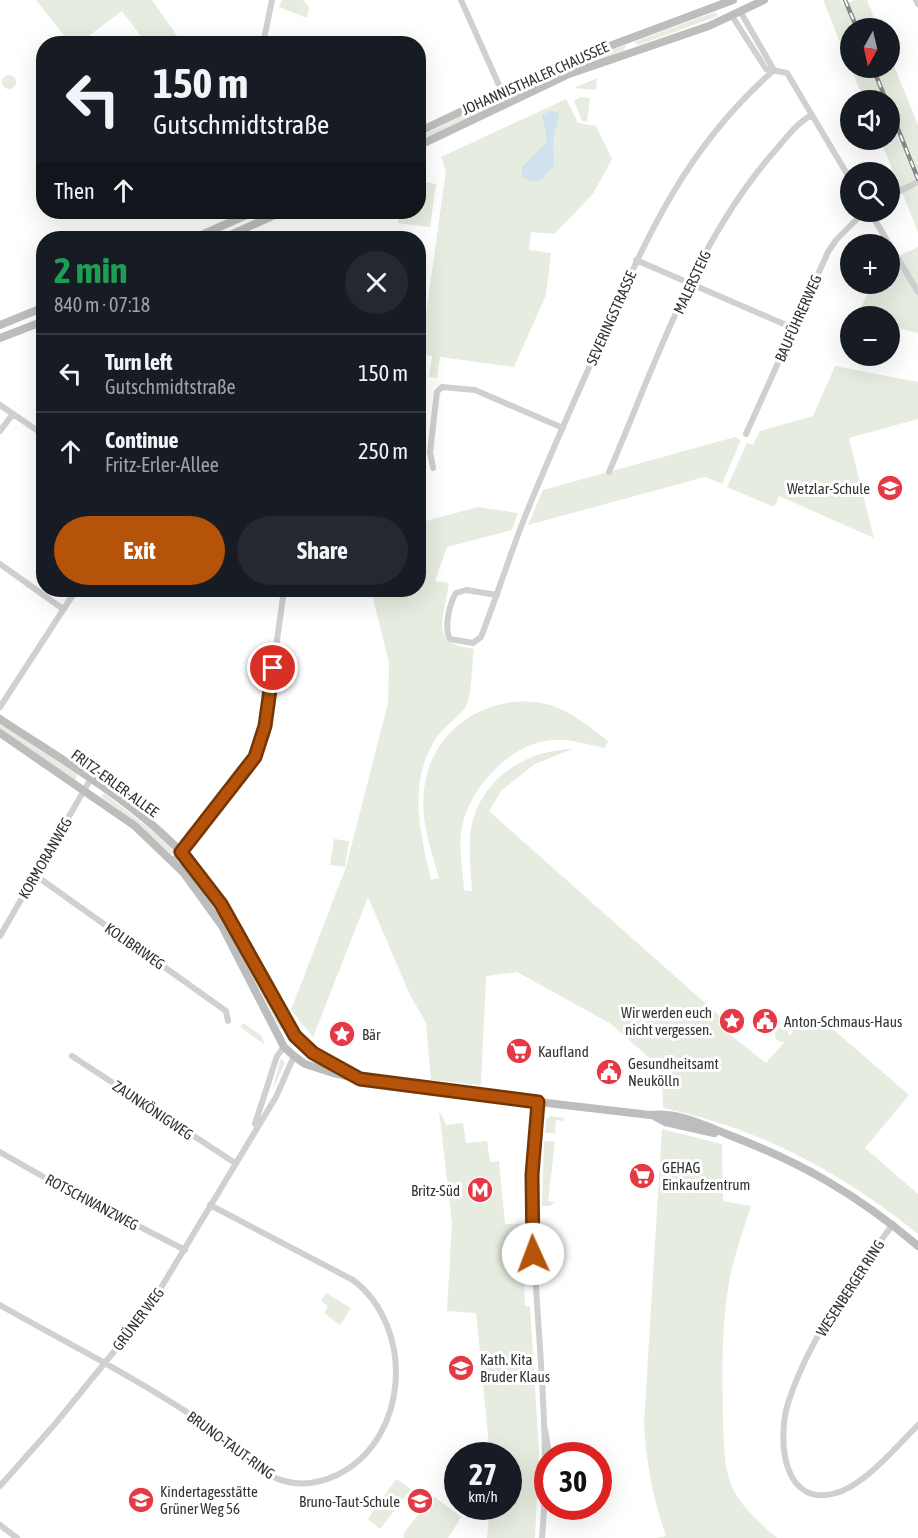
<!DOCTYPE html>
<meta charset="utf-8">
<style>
body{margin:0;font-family:"Asap Condensed",sans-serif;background:#242831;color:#f1f3f6;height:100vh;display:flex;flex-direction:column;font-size:22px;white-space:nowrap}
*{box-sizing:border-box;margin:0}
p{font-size:20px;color:#9ea1a6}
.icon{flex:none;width:33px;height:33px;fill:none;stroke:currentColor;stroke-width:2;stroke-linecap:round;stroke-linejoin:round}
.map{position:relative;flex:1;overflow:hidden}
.side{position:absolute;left:36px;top:231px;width:390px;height:366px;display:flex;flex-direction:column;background:#171b24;border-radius:24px;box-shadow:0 6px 24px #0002}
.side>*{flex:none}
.hud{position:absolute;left:36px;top:36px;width:390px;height:183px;border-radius:24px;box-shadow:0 6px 24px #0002;background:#171b24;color:#f1f3f6;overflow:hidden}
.needle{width:39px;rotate:188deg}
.buttons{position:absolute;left:840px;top:18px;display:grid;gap:12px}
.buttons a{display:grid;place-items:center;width:60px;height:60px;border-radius:50%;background:#171b24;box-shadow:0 6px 24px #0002;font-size:30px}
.speed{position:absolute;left:444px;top:1442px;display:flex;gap:12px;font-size:30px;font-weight:700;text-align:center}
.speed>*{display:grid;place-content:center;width:78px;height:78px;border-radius:50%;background:#171b24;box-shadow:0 6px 24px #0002;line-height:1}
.speed small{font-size:15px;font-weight:400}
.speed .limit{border:9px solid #d22;background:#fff;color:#111}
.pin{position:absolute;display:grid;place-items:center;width:51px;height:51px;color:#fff;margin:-26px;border:3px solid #fff;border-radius:50%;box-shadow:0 2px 6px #0007}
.me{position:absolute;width:66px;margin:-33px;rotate:358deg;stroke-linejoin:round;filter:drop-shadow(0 0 4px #0008)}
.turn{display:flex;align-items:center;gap:21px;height:126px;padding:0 18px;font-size:27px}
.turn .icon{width:78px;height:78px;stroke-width:2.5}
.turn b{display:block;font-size:42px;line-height:51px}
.then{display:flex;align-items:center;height:57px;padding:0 18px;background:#0003;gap:12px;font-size:22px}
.round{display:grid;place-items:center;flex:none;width:63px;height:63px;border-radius:32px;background:#242831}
.summary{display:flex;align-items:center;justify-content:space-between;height:102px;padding:0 18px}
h1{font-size:36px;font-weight:700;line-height:45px;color:#1e9e55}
.primary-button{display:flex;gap:12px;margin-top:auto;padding:12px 18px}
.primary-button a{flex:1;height:69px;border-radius:36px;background:#b45309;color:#fff;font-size:24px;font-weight:700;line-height:69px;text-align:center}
.primary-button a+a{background:#242831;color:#f1f3f6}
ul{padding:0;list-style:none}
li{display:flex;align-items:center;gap:18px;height:78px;padding:0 18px;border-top:2px solid #363941}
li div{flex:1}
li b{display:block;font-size:22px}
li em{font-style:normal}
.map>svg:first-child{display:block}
.green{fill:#e6ecdf}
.water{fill:#cfe2ee}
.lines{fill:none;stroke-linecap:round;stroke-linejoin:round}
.street{stroke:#d0d0d0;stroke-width:6}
.secondary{stroke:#bdbdbd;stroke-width:8}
.rail-casing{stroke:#888;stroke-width:4.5}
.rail{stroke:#fff;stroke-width:2;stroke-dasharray:7;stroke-linecap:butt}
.route-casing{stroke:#753606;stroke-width:15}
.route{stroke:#b45309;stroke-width:10}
.labels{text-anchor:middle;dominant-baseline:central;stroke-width:6;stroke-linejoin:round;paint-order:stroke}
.street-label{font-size:15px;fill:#333;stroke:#fff}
.poi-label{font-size:15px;fill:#333;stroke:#fff;text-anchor:start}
</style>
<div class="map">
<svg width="918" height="1538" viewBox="0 0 918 1538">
<rect width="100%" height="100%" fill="#fff"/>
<!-- green -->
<path class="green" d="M36,0H152L182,43H146L122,11L79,43H70Z
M282,0H303L309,7L307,18L279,7Z
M823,0H841L843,5L855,0H867L878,28H850V67Z
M715,12L718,16L639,45L634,42Z
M626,45L624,50L515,96L513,91L593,56Z
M890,56L918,125V180L900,188L880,140H890V100H864L851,68H890Z
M2 82a7 7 0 1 1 14 0a7 7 0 1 1-14 0Z
M597,78L596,90L574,88Z
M580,97L590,98L587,122L582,121L574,101Z
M566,99L578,123L596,126L612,159L593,194L554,234L531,232L529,250L551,253L546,295L514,367L440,357L437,378L429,377L432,356L419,354V337L423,336L446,171L441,157Z
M494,100L496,105L419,142V137Z
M419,181L436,184L430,227L398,223L399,212H418Z
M918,186V232L902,192Z
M918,247V333L890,326V316H857L872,284H890V260Z
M835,366L918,382V419L849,438L874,538L779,496L774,507L727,487L747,443L753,445L760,431L813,416Z
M735,437L741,440L722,484L705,477L528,525L543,490Z
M478,507L518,513L512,530L447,547L435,581L449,583C444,619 428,643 474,649C472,662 472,699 465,708C454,721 440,729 432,745C408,789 421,834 431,880L439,878C430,847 419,816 425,783C434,726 494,690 550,705C572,712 590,727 608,741L605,748C591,745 577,741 564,740C517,736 472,783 462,826C458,846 463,870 464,890L472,891C471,874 469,856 470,839C473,785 521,750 572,749L535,764L502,790L489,811L722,1018L727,1024L723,1029L766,1063L793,1032L784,1025L792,1015L803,1019L805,1017L835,1031L909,1095L865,1148L918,1194V1234C840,1171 761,1129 663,1108L662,1069L611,1024L517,972L486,976L481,1085L431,1080L426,1023L410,995L368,897L313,1037L291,1010L346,867L388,703L389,663L371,590H418L419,523Z
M0,723L78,775L75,780L0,729Z
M104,793L163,839L175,853L171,854L137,823L101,797Z
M334,839L349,841L345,867L330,865Z
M190,868L234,930L286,1026L280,1029L227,928L187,872Z
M243,1023L262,1036L264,1044L240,1027Z
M775 1035a7 7 0 1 1 14 0a7 7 0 1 1-14 0Z
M281,1058L285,1063L272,1091Z
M439,1110L446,1125L463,1123L466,1143L487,1141L490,1162L499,1161L505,1224H521L525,1306H530L539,1453L535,1538H487L490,1506H508V1455H490L476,1313L447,1311L452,1224Z
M550,1116L564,1118L563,1121L556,1120L555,1133H545L546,1120Z
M662,1129L722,1144L723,1201L751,1206C744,1228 736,1250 731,1272C721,1320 722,1371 723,1419C724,1442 723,1466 732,1487C742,1508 760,1523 777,1538H655L666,1536C653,1499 646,1462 644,1423Z
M544,1141L555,1142L548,1201L555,1202L550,1206H542Z
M326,1293L351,1308L340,1325L324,1313L328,1306L321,1301Z
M396,1479L411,1489L380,1529L368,1519Z
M435,1497L461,1517L448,1538H404L403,1534L431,1498Z"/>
<!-- water -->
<path class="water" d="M550,111L559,113L553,141L554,165L541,180L530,182L522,176V167L545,144L547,138L542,115Z"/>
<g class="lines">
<!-- street -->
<path class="street" d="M461,0L507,103
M916,0L918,4
M740,11L774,70
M732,16L766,69L787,73L850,179
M263,44L272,0
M890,196L918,182
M870,212L918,292
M636,260L793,328
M0,405L44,435
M0,431L13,414
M746,434L828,252L836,240L864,212
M433,468L430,452L437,392L442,387L475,390L563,428
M609,472C656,363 694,244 773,153C785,140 796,123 812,115
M0,564L63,609
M497,595L466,590L456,593C449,604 444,628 450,639L473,643L481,637C497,596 510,554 526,514C549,457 574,402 598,347C646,239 683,150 774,70
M0,707L76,590
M173,861L229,793L258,749L265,726L284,590
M35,875L226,1011L228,1021
M0,936L90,780
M72,1056L235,1163
M538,1102C520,1247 555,1393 542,1538
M255,1124L277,1056L284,1047
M0,1152L49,1180L185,1250
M893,1224C853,1279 811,1335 789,1400C776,1438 782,1514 842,1491C869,1480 898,1445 918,1425
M0,1305C61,1340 126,1372 185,1411C213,1429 255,1474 284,1481C302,1486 320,1483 337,1475C410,1439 415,1327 353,1280L210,1205
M545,1429L549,1455
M0,1486L55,1424L147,1311L276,1097L294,1056
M0,1525L17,1538"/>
<!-- secondary -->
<path class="secondary" d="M418,132L564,63L733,0
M418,146L569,74L709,26L764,0
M195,238L253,212
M224,238L281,212
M0,325L42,308
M0,338L44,321
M0,719C68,764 145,807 198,871C238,921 264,981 295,1036L313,1053L349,1074
M0,733L135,826L183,872L222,926L284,1047L294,1056L305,1064L333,1073L383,1084L650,1115C678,1112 704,1125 729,1135C802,1163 858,1195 918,1246
M652,1115L665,1122L714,1133"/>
<!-- rail casing -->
<g class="rail-casing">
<path id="rail" d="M845,0L857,28
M873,68L886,100
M890,109L918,179"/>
</g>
<!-- rail -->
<use href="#rail" class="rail"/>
</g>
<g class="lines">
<!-- route casing -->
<g class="route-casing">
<path id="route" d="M273,668L265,726L255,757L181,852L221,904L295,1036L313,1053L360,1079L538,1102L532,1175L533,1254"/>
</g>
<!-- route -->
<use href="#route" class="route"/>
</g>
<!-- icons -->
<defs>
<g id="school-disc" transform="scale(1.35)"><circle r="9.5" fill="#e63946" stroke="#fff"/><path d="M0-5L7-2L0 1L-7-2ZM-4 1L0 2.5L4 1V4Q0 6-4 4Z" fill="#fff"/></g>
<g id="sight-disc" transform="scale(1.35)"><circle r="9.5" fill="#e63946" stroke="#fff"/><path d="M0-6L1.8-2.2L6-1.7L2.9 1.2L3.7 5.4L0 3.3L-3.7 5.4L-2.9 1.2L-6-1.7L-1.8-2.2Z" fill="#fff"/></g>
<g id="civic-disc" transform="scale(1.35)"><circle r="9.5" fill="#e63946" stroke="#fff"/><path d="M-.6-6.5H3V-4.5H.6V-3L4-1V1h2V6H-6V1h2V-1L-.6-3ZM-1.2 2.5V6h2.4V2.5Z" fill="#fff"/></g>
<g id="supermarket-disc" transform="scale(1.35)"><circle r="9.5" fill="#e63946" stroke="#fff"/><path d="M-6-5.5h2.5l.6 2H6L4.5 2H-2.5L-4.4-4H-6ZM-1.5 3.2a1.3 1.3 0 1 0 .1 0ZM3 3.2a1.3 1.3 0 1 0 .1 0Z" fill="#fff"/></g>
<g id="metro-disc" transform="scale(1.35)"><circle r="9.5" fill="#e63946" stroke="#fff"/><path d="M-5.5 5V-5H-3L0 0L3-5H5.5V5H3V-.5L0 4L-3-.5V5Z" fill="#fff"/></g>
</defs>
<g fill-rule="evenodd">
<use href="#school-disc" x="890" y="488"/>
<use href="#sight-disc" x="732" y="1021"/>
<use href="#civic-disc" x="765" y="1021"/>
<use href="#sight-disc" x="342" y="1034"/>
<use href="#supermarket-disc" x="519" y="1051"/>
<use href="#civic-disc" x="609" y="1072"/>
<use href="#supermarket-disc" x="642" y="1176"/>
<use href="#metro-disc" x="480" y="1190"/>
<use href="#school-disc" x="461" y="1368"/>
<use href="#school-disc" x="141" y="1500"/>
<use href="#school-disc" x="420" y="1501"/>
</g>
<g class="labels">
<!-- street labels -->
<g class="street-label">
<text transform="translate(535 78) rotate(-24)">JOHANNISTHALER CHAUSSEE</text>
<text transform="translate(692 282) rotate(-65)">MALERSTEIG</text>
<text transform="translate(611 318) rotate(-66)">SEVERINGSTRASSE</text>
<text transform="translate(798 318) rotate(-66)">BAUFÜHRERWEG</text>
<text transform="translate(115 783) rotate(36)">FRITZ-ERLER-ALLEE</text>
<text transform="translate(45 858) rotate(-60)">KORMORANWEG</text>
<text transform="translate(135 946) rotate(35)">KOLIBRIWEG</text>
<text transform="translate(153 1110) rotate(34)">ZAUNKÖNIGWEG</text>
<text transform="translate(92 1202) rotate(28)">ROTSCHWANZWEG</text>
<text transform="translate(850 1288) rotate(-57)">WESENBERGER RING</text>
<text transform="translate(138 1319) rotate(-53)">GRÜNER WEG</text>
<text transform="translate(231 1445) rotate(36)">BRUNO-TAUT-RING</text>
</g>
<!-- poi labels -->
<g class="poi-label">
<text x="870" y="488" text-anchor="end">Wetzlar-Schule</text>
<text x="712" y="1012" text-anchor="end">Wir werden euch<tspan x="712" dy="17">nicht vergessen.</tspan></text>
<text x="784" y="1021">Anton-Schmaus-Haus</text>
<text x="362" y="1034">Bär</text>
<text x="538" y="1051">Kaufland</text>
<text x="628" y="1063">Gesundheitsamt<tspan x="628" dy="17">Neukölln</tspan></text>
<text x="662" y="1167">GEHAG<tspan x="662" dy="17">Einkaufzentrum</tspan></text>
<text x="460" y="1190" text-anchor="end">Britz-Süd</text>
<text x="480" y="1359">Kath. Kita<tspan x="480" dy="17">Bruder Klaus</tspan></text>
<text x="160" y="1491">Kindertagesstätte<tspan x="160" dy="17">Grüner Weg 56</tspan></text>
<text x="400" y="1501" text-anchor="end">Bruno-Taut-Schule</text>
</g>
</g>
</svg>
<div class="buttons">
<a><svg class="needle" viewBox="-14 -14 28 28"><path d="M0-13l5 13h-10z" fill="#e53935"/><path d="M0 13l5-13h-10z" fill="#9ea1a6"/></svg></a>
<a><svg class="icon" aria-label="sound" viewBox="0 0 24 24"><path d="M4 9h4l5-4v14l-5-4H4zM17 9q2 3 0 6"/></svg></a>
<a><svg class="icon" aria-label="search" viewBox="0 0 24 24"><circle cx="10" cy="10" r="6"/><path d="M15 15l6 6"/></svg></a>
<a>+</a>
<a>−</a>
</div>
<div class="speed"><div>27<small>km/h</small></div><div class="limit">30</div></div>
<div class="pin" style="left:273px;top:668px;background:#d93025"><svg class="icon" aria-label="arrive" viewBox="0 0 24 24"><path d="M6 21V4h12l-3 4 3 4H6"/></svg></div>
<svg class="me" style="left:533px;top:1254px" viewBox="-20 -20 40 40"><circle r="19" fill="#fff"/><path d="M0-13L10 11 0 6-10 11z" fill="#b45309"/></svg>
<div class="hud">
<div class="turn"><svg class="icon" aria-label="left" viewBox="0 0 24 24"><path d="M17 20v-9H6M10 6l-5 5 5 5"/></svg><div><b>150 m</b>Gutschmidtstraße</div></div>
<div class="then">Then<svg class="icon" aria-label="ahead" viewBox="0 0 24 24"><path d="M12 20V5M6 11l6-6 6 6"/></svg></div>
</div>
<section class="side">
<div class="summary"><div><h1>2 min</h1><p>840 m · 07:18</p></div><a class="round"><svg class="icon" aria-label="close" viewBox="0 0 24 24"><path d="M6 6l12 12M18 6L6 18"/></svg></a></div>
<ul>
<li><svg class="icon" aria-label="left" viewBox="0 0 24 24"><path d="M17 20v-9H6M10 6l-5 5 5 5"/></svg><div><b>Turn left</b><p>Gutschmidtstraße</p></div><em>150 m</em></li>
<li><svg class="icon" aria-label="ahead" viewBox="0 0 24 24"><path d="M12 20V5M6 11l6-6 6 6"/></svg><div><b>Continue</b><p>Fritz-Erler-Allee</p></div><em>250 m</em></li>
</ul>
<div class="primary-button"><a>Exit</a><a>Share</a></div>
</section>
</div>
